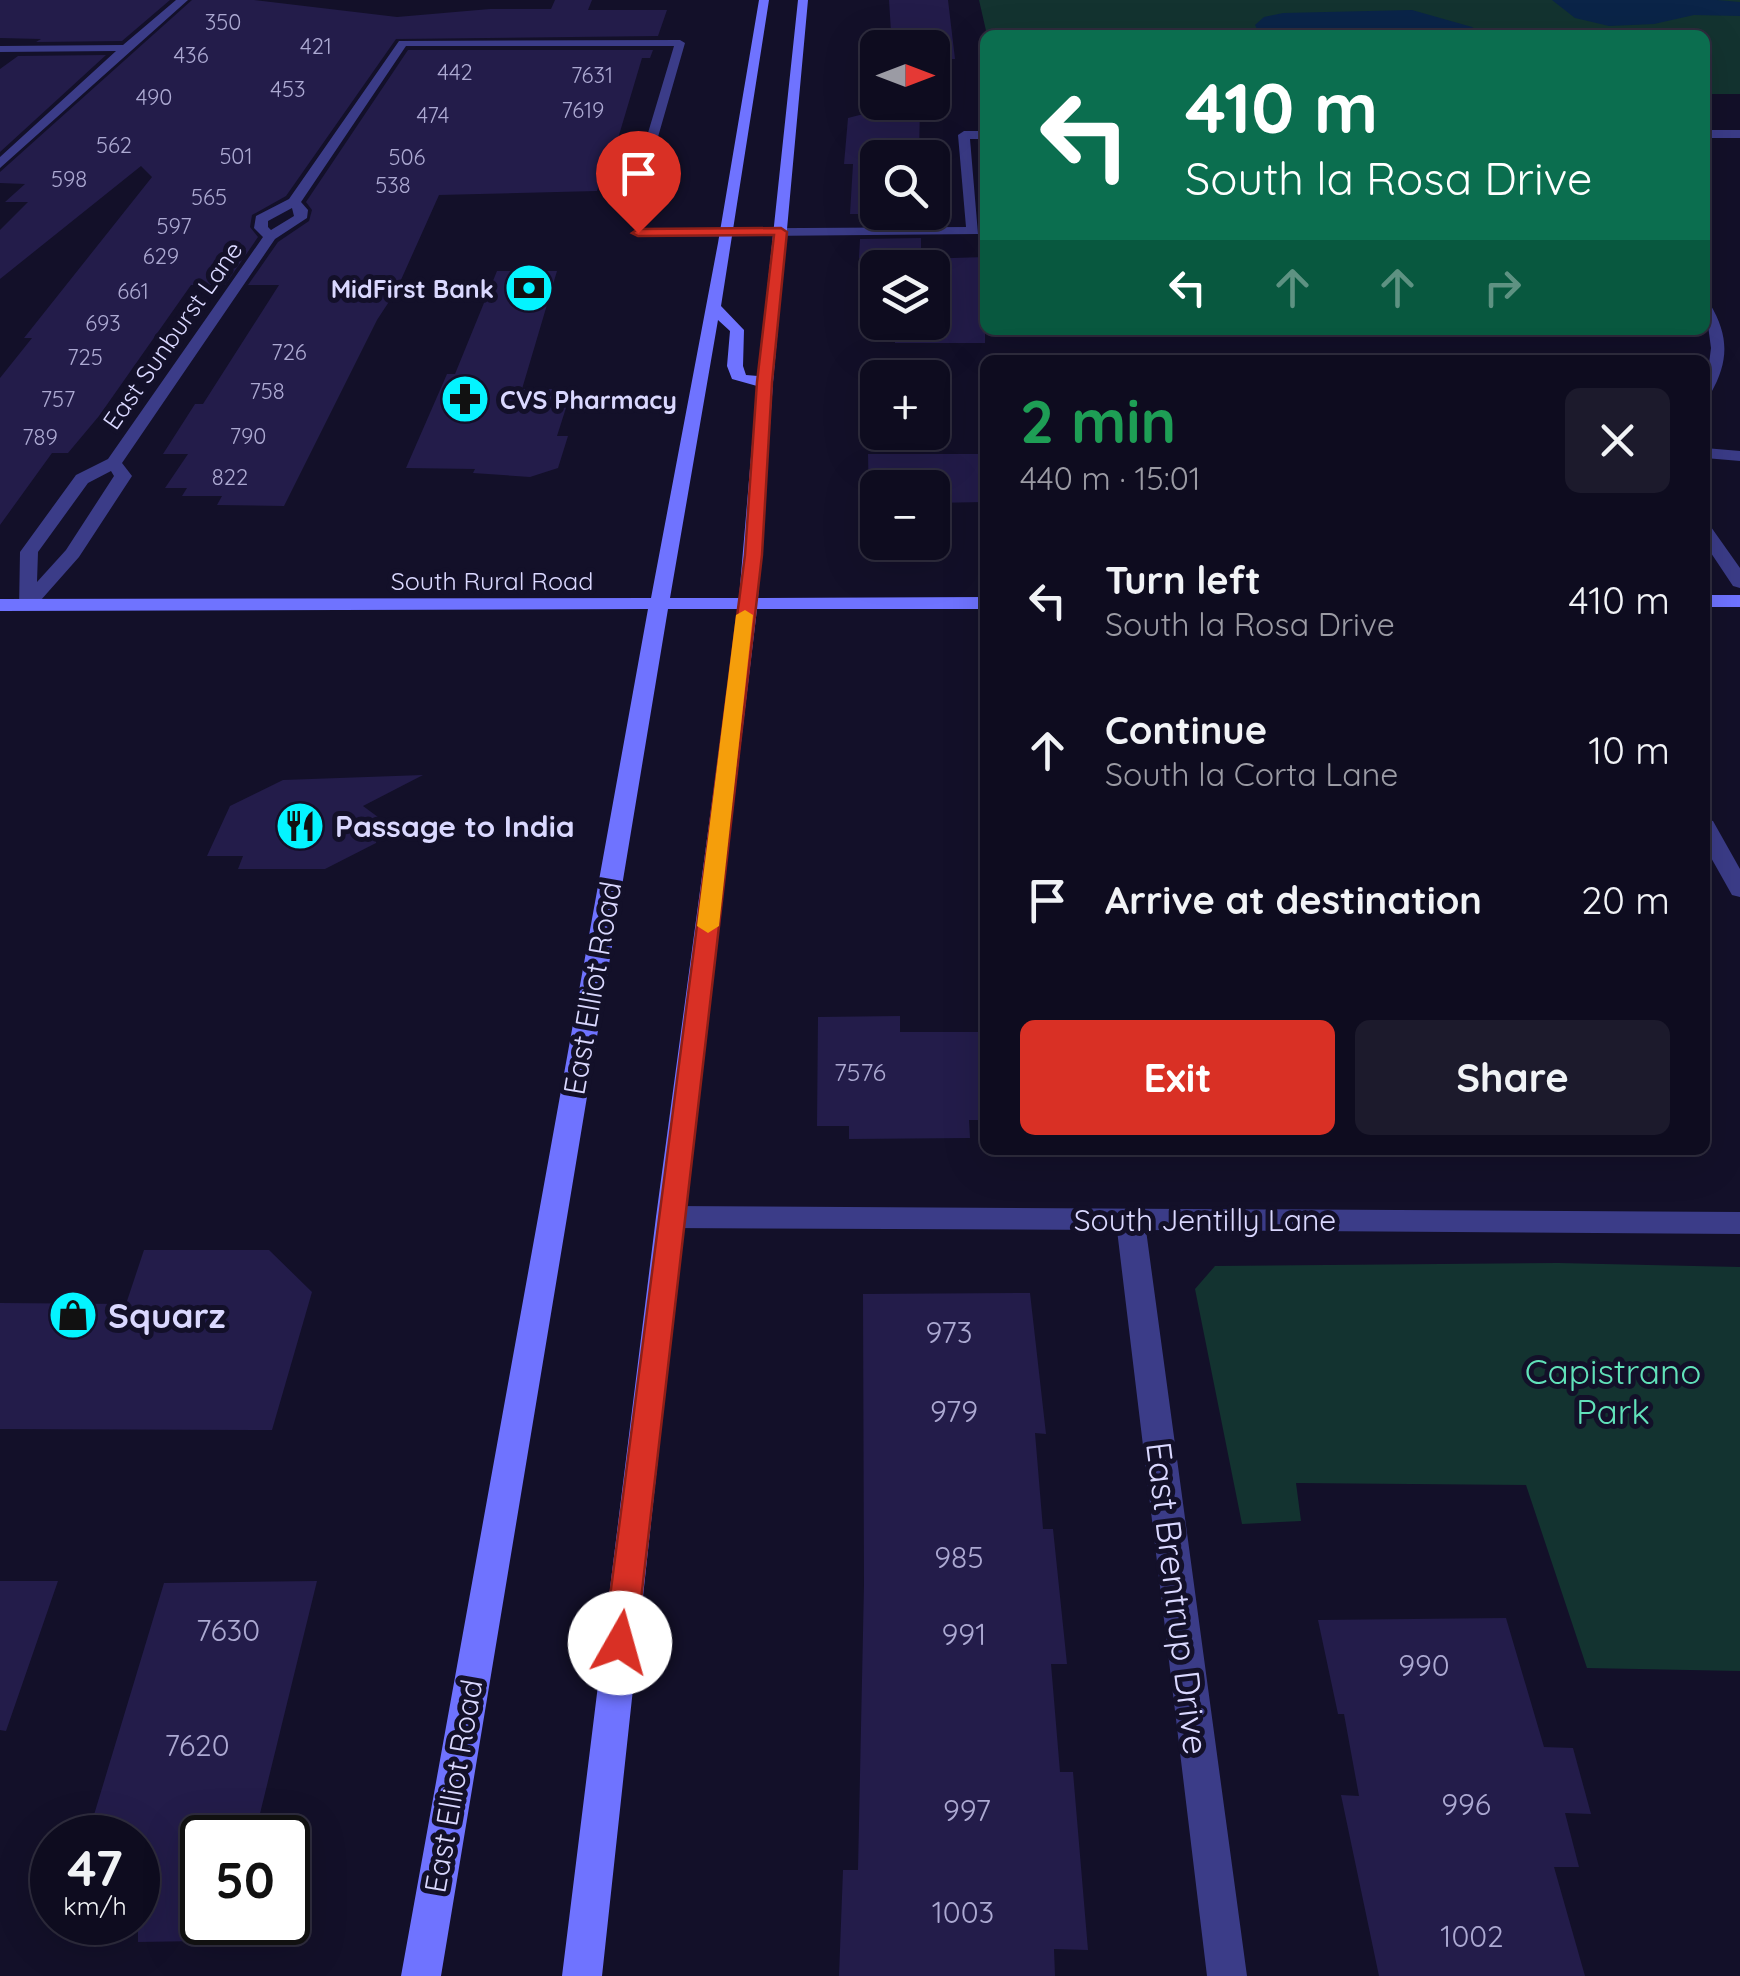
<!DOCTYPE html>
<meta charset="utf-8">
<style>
body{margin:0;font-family:Quicksand,sans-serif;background:#1c1a2c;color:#f1f3f6;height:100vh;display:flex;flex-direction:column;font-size:38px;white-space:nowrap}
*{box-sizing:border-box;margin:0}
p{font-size:32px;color:#9b9ba4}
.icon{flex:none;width:55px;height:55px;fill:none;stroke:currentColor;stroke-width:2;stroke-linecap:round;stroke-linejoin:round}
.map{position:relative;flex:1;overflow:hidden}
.panel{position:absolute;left:980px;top:355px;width:730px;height:800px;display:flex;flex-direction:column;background:#0e0c1f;border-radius:15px;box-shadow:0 10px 40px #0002,0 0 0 2px #2e2c3d}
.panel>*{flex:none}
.hud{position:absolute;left:980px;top:30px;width:730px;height:305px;border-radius:15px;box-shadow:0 10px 40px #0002,0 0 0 2px #2e2c3d;background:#0b6e4f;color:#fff;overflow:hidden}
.needle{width:65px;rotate:90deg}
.tools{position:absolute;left:860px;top:30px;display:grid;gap:20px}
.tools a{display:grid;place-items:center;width:90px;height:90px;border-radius:15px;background:#0e0c1f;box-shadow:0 10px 40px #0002,0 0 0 2px #2e2c3d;font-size:50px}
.speed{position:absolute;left:30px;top:1815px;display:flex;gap:20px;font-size:50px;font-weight:700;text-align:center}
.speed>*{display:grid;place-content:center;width:130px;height:130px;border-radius:50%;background:#0e0c1f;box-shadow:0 10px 40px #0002,0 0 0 2px #2e2c3d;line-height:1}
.speed small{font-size:25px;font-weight:400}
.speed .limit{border:5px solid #111;border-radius:15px;background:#fff;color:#111}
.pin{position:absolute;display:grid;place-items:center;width:85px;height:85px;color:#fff;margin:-102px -42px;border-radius:50% 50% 50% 0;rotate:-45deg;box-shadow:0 0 10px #0007}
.pin .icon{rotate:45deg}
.me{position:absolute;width:110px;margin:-55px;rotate:7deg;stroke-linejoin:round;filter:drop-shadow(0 0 8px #0008)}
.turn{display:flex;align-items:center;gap:35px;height:210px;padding:0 40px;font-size:45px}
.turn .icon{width:130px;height:130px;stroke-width:2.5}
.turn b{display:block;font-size:70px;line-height:85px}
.lanes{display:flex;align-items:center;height:95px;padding:0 40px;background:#0003;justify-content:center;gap:50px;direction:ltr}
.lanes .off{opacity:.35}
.round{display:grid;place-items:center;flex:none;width:105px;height:105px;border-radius:15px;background:#1c1a2c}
.overview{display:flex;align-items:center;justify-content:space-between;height:170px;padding:0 40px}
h1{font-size:60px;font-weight:800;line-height:75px;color:#1e9e55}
.cta{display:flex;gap:20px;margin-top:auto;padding:20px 40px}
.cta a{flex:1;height:115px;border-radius:15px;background:#d93025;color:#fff;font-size:40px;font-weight:800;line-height:115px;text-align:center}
.cta a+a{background:#1c1a2c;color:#f1f3f6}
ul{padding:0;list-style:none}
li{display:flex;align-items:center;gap:30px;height:150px;padding:0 40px}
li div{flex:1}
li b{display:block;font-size:38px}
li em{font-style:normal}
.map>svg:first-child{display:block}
.green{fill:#133330}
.water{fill:#0a2448}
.building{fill:#231c4a}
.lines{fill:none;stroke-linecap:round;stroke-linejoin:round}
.minor{fill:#3b3c88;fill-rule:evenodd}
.secondary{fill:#6f73ff;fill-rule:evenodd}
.route{fill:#d93025;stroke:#8d1f18;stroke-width:2.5}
.slow{fill:#f59e0b}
.labels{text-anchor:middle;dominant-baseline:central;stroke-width:10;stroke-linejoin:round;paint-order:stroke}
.far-number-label{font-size:22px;fill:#aca9d2}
.far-poi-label{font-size:25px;font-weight:bold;fill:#dad8ff;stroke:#131029;text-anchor:end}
.far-street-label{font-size:25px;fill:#dad8ff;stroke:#131029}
.number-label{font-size:25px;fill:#aca9d2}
.poi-label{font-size:30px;font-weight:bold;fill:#dad8ff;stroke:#131029;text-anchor:start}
.street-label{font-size:30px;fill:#dad8ff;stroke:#131029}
.near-number-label{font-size:30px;fill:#aca9d2}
.near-poi-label{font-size:35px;font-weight:bold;fill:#dad8ff;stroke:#131029;text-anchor:start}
.near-park-label{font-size:35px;fill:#61e2ba;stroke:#131029}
.near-street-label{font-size:35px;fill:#dad8ff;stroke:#131029}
</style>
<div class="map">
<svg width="1740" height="1976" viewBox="0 0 1740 1976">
<rect width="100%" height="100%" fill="#131029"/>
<!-- green -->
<path class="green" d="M979,0H1740V94H1705V35H987Z
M1558,1263L1740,1267V1671L1587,1668L1526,1485L1296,1483L1301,1521L1242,1524L1195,1289L1215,1266Z"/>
<!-- water -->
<path class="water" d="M1552,0H1717L1740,2V16L1694,15L1654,24L1609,26L1575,18Z
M1412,10L1472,27L1483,35H1260L1255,25L1264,17L1283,13Z"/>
<!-- building -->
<path class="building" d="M0,0H170L122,41L36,42L41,39L0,38Z
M192,0H254L397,17L490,9H551L555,0H592L588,10H667L658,36L396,39L286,196L252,215L250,227L258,237L225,285H191L99,416L68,453H52L0,525V378L32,338H24L152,177L141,166L0,279V230L28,202H5L25,184L0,183V172Z
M889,0H948L955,59H932V48H892Z
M408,50H653L650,58H642L611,162L606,163L597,191L439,195L396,291L377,320L284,506L217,505L222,496H182L187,488H165L188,454H163L195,404H203L279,285H248L278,242L309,221L312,210L306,202Z
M106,55L0,152V69L18,56Z
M910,102H920L919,158H878V212H920L921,224H861L862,214H850L853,164H844L848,118Z
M921,238V259L985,257V343H895L894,322H932V268H878V279H867L866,259L859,258L860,239Z
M497,271H557L522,389H572L557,436H568L558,468L530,477L473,473L475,469L406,468L447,374H455Z
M868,454H985V502L932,503V488H878V503H869Z
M423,775L363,806L382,820L376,843L325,869H238L243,856H207L230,806L283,780Z
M900,1016V1032H985V1120H969L970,1138L849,1139V1126H817L818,1017Z
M144,1250H269L312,1292L272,1430L0,1429V1303L126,1304Z
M1030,1293L1046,1434L1035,1433L1043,1529H1053L1067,1664H1051L1060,1772H1073L1088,1950L1054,1949L1055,1976H839L843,1870H858L864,1585L863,1294Z
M0,1581H58L6,1731L0,1730Z
M317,1581L254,1838H202V1941L138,1942V1838H87L164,1583Z
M1506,1618L1544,1747L1573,1748L1591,1814L1565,1813L1579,1867H1554L1585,1976H1379L1341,1795L1359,1796L1344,1714H1338L1318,1620Z"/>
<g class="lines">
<!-- minor -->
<path class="minor" d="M176,0H188L0,168V157L116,51L0,52V46L123,45Z
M680,40L685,43L639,203L644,225L637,229L630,225L627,203L674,46H406L301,202L308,210L307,218L275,239L122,463L132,476L79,557L33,609H19L20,552L76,475L108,459L263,237L254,228L256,216L289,199L399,41ZM292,208L294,216L271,230L268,227V221ZM111,471L114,476L66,550L37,582L38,552L88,483Z
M1705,130H1740V138H1705Z
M964,131H985V139H970L978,234L638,237L631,233L638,229L966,227L958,135Z
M1705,303L1710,304C1729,336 1729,361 1711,393L1705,395L1711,348Z
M1705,448L1740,451V461L1705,458Z
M1705,526L1711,527L1740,568V588L1733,586L1705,544Z
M1705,819L1713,821L1740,869V897L1732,895L1705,847Z
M670,1206L1740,1212V1234L1146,1230L1247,1976H1207L1117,1230L670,1228L660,1225L656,1217L660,1209Z"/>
<!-- secondary -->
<path class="secondary" d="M759,0H769L721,306L744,330L743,366L746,375L758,376L798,0H808L773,382L758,598L985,597V609H757L684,1217L602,1976H562L656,1217L738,609H668L441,1976H401L648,609L0,611V599L651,598L718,243ZM718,320L730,331L727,366L732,379L757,386L739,598H670Z
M1705,595H1740V607H1705Z"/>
</g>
<!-- route -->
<path class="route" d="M781,228L787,232L772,382L762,555L636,1643L631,1654L620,1658L609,1654L604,1643L745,555L757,382L774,235L638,236L632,233L638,229Z"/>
<!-- slow -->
<path class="slow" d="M745,610L753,615L719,926L708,933L697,926L736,615Z"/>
<!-- icons -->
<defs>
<g id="bank-disc" transform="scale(2.5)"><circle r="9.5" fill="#04f4ff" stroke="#131029"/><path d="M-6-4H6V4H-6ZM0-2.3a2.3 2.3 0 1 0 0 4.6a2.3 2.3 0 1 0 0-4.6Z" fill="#111"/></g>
<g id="pharmacy-disc" transform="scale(2.5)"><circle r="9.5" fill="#04f4ff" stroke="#131029"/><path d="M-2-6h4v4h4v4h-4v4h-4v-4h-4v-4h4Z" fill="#111"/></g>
<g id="restaurant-disc" transform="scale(2.5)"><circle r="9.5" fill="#04f4ff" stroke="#131029"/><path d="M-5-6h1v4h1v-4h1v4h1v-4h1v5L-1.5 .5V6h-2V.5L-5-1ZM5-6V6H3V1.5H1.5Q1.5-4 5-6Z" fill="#111"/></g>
<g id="shop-disc" transform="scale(2.5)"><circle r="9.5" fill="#04f4ff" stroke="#131029"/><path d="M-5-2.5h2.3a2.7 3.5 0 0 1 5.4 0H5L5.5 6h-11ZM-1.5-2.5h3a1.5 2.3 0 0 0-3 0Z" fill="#111"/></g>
</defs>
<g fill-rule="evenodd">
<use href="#bank-disc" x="529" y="288"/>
<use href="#pharmacy-disc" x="465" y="399"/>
<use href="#restaurant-disc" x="300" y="826"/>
<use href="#shop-disc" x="73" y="1315"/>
</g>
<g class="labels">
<!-- far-number labels -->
<g class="far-number-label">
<text x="223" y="22">350</text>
<text x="316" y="46">421</text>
<text x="191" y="55">436</text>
<text x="455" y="72">442</text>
<text x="592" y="75">7631</text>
<text x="288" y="89">453</text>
<text x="154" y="97">490</text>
<text x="583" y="110">7619</text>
<text x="433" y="115">474</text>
<text x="114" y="145">562</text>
<text x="236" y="156">501</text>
<text x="407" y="157">506</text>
<text x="69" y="179">598</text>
<text x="393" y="185">538</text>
<text x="209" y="197">565</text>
<text x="174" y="226">597</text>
<text x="161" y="256">629</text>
<text x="133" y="291">661</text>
<text x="103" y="323">693</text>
<text x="289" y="352">726</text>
<text x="85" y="357">725</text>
<text x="267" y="391">758</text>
<text x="58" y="399">757</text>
<text x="248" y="436">790</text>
<text x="40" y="437">789</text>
<text x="230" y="477">822</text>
</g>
<!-- far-poi labels -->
<g class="far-poi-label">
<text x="494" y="288">MidFirst Bank</text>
<text x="500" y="399" text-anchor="start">CVS Pharmacy</text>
</g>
<!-- far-street labels -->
<g class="far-street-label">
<text transform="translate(172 335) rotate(-55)">East Sunburst Lane</text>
<text x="492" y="580">South Rural Road</text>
</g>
<!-- number labels -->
<g class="number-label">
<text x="860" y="1071">7576</text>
</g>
<!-- poi labels -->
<g class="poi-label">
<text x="335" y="826">Passage to India</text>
</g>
<!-- street labels -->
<g class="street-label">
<text transform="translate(592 988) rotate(-80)">East Elliot Road</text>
<text x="1205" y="1220">South Jentilly Lane</text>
<text transform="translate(453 1786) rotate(-80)">East Elliot Road</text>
</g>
<!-- near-number labels -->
<g class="near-number-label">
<text x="949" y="1332">973</text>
<text x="954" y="1411">979</text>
<text x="959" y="1557">985</text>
<text x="228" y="1630">7630</text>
<text x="964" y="1634">991</text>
<text x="1424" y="1665">990</text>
<text x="197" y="1745">7620</text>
<text x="1466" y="1804">996</text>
<text x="967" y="1810">997</text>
<text x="963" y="1912">1003</text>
<text x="1472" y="1936">1002</text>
</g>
<!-- near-poi labels -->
<g class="near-poi-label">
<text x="108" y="1315">Squarz</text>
</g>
<!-- near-park labels -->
<g class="near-park-label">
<text x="1613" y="1371">Capistrano<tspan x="1613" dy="40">Park</tspan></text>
</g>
<!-- near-street labels -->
<g class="near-street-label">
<text transform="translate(1178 1598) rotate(83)">East Brentrup Drive</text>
</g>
</g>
</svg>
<div class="tools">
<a><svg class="needle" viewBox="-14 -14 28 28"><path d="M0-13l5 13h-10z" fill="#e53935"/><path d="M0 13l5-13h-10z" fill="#9b9ba4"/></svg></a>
<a><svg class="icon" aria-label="search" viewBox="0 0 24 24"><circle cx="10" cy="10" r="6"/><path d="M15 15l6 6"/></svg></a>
<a><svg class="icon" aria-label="layers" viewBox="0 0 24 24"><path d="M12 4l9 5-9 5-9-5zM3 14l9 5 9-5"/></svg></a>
<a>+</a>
<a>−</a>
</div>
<div class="speed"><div>47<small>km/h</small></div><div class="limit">50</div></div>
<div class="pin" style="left:638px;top:233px;background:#d93025"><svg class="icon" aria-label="arrive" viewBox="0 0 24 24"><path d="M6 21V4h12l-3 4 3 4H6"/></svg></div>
<svg class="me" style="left:620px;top:1643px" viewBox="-20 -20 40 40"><circle r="19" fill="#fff"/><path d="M0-13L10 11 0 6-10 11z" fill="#d93025"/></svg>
<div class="hud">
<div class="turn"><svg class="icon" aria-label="left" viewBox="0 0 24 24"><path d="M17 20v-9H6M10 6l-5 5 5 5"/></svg><div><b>410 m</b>South la Rosa Drive</div></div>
<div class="lanes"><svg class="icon" aria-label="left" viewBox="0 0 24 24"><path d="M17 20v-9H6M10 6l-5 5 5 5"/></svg><svg class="icon off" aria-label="ahead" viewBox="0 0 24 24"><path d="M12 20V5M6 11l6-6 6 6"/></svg><svg class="icon off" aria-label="ahead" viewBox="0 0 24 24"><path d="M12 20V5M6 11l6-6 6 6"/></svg><svg class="icon off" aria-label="right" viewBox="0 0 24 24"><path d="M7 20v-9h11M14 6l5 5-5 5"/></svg></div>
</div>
<section class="panel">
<div class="overview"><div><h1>2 min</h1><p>440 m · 15:01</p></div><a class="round"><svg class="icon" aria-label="close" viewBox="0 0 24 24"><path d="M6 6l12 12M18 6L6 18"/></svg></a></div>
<ul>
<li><svg class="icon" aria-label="left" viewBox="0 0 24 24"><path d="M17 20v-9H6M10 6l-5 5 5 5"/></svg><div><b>Turn left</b><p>South la Rosa Drive</p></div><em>410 m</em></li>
<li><svg class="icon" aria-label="ahead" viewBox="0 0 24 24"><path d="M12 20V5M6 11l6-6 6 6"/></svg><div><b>Continue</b><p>South la Corta Lane</p></div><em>10 m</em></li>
<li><svg class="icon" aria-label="arrive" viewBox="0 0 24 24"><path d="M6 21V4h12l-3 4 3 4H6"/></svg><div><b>Arrive at destination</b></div><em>20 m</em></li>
</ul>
<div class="cta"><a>Exit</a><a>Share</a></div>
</section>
</div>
